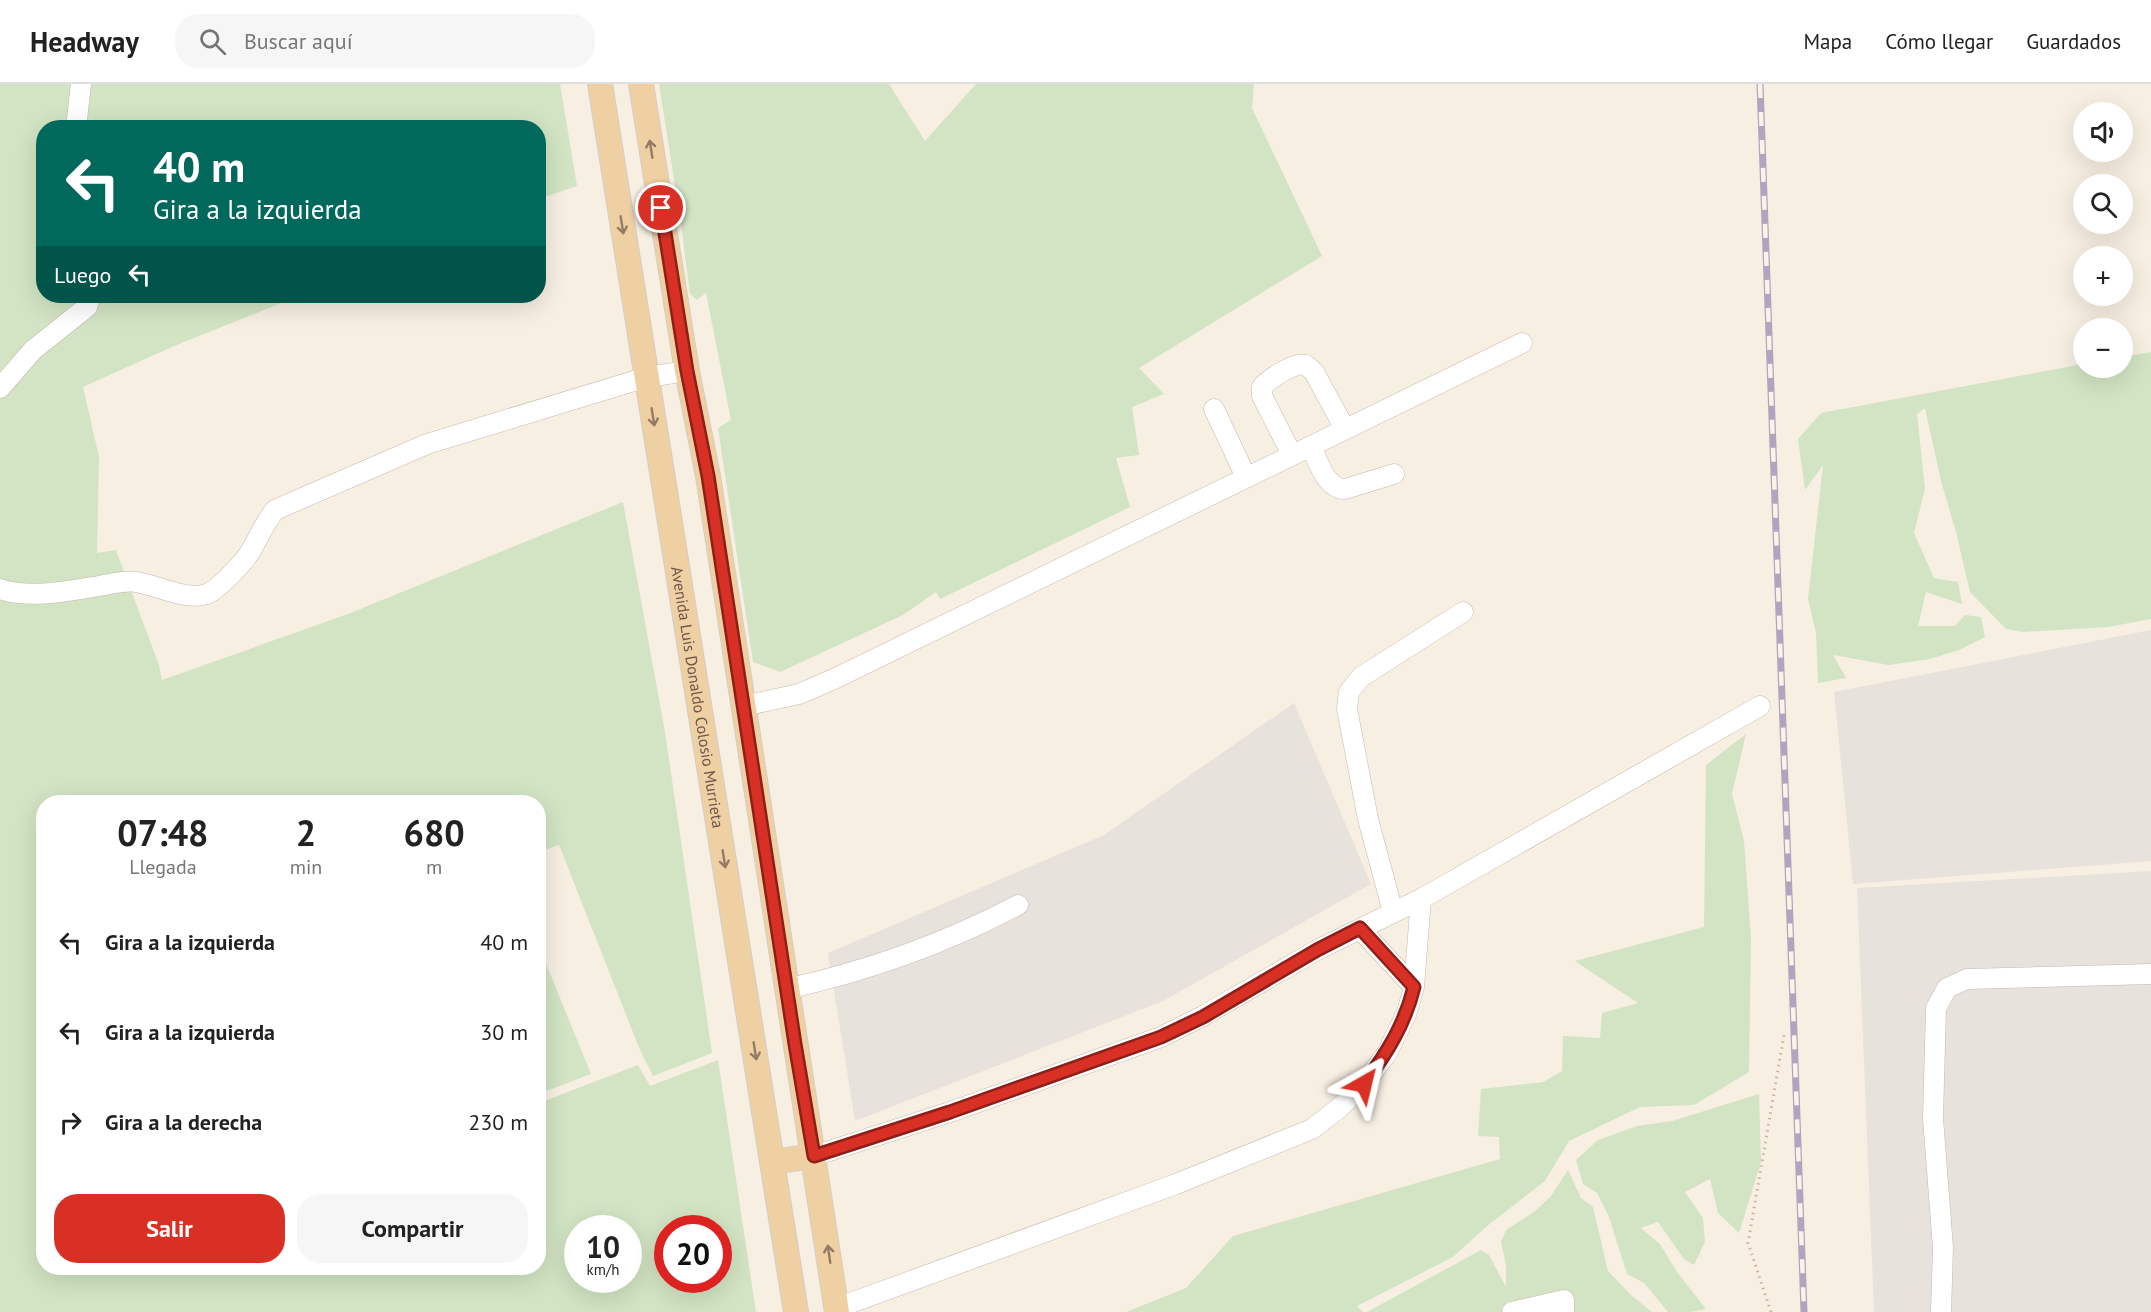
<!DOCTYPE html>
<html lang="es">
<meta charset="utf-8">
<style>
body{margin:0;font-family:"PT Sans",sans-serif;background:#f6f6f6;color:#222;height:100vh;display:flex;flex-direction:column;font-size:22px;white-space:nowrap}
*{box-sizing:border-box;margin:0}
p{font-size:20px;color:#767676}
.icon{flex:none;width:33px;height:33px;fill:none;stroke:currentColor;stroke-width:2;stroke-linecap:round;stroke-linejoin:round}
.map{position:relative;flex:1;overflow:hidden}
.panel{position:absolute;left:36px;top:711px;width:510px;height:480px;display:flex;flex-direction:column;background:#fff;border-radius:24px;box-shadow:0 6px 24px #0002}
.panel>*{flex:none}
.hud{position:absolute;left:36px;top:36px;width:510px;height:183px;border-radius:24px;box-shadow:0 6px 24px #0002;background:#00695c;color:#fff;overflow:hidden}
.fabs{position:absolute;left:2073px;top:18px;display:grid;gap:12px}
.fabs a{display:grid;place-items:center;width:60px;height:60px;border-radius:50%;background:#fff;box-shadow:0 6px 24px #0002;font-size:30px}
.speed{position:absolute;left:564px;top:1131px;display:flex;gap:12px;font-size:30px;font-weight:700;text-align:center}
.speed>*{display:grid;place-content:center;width:78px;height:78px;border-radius:50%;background:#fff;box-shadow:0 6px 24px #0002;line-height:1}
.speed small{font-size:15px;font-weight:400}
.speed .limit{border:9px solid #d22;background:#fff;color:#111}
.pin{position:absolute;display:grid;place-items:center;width:51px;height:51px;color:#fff;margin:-26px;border:3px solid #fff;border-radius:50%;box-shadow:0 2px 6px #0007}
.me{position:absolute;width:66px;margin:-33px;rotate:37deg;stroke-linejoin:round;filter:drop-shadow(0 0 4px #0008)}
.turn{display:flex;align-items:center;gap:21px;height:126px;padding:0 18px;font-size:27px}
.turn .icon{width:78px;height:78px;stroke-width:2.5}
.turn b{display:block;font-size:42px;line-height:51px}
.then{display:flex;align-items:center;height:57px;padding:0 18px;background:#0003;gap:12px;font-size:22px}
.eta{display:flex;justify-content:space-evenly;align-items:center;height:102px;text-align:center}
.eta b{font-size:36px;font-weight:800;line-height:42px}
.cta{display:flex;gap:12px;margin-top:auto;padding:12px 18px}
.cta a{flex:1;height:69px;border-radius:24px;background:#d93025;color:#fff;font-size:24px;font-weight:800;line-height:69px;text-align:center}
.cta a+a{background:#f6f6f6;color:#222}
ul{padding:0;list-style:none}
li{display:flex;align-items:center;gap:18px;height:90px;padding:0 18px}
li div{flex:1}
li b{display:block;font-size:22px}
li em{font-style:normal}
header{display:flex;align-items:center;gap:36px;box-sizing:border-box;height:84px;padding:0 30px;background:#fff;border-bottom:2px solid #e0e0e0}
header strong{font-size:28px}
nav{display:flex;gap:33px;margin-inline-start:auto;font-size:21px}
.search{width:420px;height:54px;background:#f6f6f6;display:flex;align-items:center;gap:15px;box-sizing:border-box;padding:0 21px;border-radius:24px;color:#767676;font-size:22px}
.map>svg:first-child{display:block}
.industrial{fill:#e8e2dd}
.green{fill:#d2e4c3;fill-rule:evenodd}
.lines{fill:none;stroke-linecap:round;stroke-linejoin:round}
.minor-casing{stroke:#c7b7ab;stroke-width:21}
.major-casing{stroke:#d3cdc9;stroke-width:26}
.path{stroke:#ceb1a2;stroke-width:3;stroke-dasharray:1.5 4.5;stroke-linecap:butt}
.minor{stroke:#fff;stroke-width:20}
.major{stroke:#efd0a3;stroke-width:24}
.rail-casing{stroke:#b1a4bf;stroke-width:7}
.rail{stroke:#fcf3e8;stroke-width:4.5;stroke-dasharray:14;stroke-linecap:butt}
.oneway{stroke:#947b66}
.route-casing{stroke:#8d1f18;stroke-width:15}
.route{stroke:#d93025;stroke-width:10}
.labels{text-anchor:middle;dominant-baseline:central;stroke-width:5;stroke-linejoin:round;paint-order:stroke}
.street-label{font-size:16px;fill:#6d574c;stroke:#fcf3e8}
</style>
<header>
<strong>Headway</strong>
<div class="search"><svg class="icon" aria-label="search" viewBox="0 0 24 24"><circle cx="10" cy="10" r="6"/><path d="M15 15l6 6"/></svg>Buscar aquí</div>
<nav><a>Mapa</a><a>Cómo llegar</a><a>Guardados</a></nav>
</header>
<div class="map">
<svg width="2151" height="1228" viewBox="0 0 2151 1228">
<rect width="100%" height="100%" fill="#f8efe3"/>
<!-- industrial -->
<path class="industrial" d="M2151,546V777L1853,800L1834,608Z
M1294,619L1371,800L1163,917L855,1037L828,869L1104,751Z
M2151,787V1228H1874L1857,804Z"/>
<!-- green -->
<path class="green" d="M0,0H560L577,102L539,115L538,44H44V212H299L174,262L83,303L99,373L97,469L116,466L159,581L162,596L348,530L623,418L665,648L712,969L653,992L640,966L559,761L539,768L538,718H44V1184H538L539,1019L638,981L650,1002L718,976L756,1228H0ZM578,1144H628V1196H578ZM668,1144H718V1196H668Z
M659,0H889L925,57L976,0H1254L1252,24L1322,172L1139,284L1164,310L1132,323L1139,371L1116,374L1130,423L940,515L936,508L903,531L780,588L753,578L718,344L731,336L706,209L697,216L690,210L681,140Z
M2151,268V535L2108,543L2023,548L2006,545L1970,508L1956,448L1941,397L1925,324L1917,330L1925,405L1914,449L1934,494L1958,498L1962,520L1926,508L1918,542H1955L1965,531L1981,533L1985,553L1959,566L1930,575L1889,581L1833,571L1846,594L1818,599L1816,549L1808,515L1823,381L1805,406L1798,355L1821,329L2083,280L2084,284H2122L2123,273Z
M1746,650L1732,710L1744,757L1751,855L1749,988L1694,1021L1640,1023L1569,1057L1545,1097L1487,1142L1453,1173L1357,1222L1363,1228H1126L1186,1204L1233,1152L1500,1075L1499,1053L1478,1052L1481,1005L1543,998L1562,987L1563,952L1600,954L1602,929L1638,919L1575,877L1704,843L1706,681Z
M538,860L591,990L539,1010H538Z
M1759,1010L1761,1078L1739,1149L1718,1129L1710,1095L1685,1108L1703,1134L1705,1158L1694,1181L1684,1175L1658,1138L1641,1144L1660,1160L1677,1188L1706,1225L1691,1228H1668L1644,1199L1627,1190L1609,1133L1597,1109L1583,1100L1576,1076L1598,1056L1637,1042L1672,1037Z
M1568,1086L1581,1114L1593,1123L1608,1187L1632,1212L1652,1228H1367L1481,1166L1489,1171L1506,1203V1181L1501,1158L1506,1146L1535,1127L1551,1112Z"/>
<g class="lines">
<!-- minor casing -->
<g class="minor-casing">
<path id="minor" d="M76,44L81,0
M0,304L33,266L87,223L90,212
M1214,325L1246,393
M1311,362C1318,377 1325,404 1345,405L1394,390
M1292,371L1262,312V303C1269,295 1295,277 1306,281C1307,282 1313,287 1314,288L1345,345
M0,505C31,515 68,507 99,502C111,500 125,496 136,498C157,501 186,517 207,510C219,505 246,476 252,465C260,451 265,438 275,426L427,360L647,293L687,287
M744,622L799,610L834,595L1522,259
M1421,815L1760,622
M1393,828L1368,735L1347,625L1349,608L1361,593L1463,528
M1360,845L1414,903
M786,905C868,887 944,860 1018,821
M814,1072L950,1028L1161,953L1203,932L1317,866L1421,815L1414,903L1407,928L1387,969L1364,1000L1339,1024L1312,1045L1176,1100L837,1224
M1512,1228L1564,1216V1228
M1941,1228L1943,1164L1933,1034L1936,924L1947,904L1967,895L2151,890"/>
</g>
<!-- major casing -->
<g class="major-casing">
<g id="major">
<path id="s1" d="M600,0L796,1228"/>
<path d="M641,0L687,287L708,392L837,1228"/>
<path d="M772,1078L814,1072"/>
</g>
</g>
<!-- path -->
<path class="path" d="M1771,1228L1748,1159L1784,951"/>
<!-- minor -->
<use href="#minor" class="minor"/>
<!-- major -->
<use href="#major" class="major"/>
<!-- rail casing -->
<g class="rail-casing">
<path id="rail" d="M1760,0L1804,1228"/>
</g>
<!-- rail -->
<use href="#rail" class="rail"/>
</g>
<!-- one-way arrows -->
<defs><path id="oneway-shaft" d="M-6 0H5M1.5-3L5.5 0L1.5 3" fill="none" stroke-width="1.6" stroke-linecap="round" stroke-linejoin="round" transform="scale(1.5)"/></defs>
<g class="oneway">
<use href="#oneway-shaft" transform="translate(651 65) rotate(-99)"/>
<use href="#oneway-shaft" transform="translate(622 141) rotate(81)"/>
<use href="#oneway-shaft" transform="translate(653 333) rotate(81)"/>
<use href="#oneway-shaft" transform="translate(724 775) rotate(81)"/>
<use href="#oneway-shaft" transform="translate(755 967) rotate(81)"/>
<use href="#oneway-shaft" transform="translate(829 1170) rotate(-98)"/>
</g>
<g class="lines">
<!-- route casing -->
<g class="route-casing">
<path id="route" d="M661,124L687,287L708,392L795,960L814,1072L950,1028L1161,953L1203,933L1317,866L1360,844L1414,903C1405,940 1387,969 1364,1000"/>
</g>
<!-- route -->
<use href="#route" class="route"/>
</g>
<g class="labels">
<!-- street labels -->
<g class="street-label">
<text stroke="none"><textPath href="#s1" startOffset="621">Avenida Luis Donaldo Colosio Murrieta</textPath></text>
</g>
</g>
</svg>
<div class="fabs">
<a><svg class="icon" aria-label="sound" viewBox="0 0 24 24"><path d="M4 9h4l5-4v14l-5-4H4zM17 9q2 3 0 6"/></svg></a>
<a><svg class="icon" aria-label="search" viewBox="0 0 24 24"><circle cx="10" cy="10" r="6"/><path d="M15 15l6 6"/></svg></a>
<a>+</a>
<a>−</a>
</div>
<div class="speed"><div>10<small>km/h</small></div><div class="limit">20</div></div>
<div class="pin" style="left:661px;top:124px;background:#d93025"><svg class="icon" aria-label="arrive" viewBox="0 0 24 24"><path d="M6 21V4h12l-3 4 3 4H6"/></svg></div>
<svg class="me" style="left:1364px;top:1000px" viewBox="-20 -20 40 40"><path d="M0-17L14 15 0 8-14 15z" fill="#d93025" stroke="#fff" stroke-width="4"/></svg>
<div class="hud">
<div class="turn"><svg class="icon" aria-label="left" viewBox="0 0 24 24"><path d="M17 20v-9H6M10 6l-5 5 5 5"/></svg><div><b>40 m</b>Gira a la izquierda</div></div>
<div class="then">Luego<svg class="icon" aria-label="left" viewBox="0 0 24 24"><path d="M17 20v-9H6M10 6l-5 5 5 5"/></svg></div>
</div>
<section class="panel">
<div class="eta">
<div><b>07:48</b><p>Llegada</p></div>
<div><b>2</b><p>min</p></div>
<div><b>680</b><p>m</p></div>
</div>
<ul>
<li><svg class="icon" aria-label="left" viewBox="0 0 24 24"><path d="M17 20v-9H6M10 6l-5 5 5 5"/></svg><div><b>Gira a la izquierda</b></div><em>40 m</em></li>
<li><svg class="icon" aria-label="left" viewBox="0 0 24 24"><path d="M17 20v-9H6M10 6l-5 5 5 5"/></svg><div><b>Gira a la izquierda</b></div><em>30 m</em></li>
<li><svg class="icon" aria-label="right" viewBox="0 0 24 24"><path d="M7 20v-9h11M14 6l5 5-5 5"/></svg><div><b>Gira a la derecha</b></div><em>230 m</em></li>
</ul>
<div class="cta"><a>Salir</a><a>Compartir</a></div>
</section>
</div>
